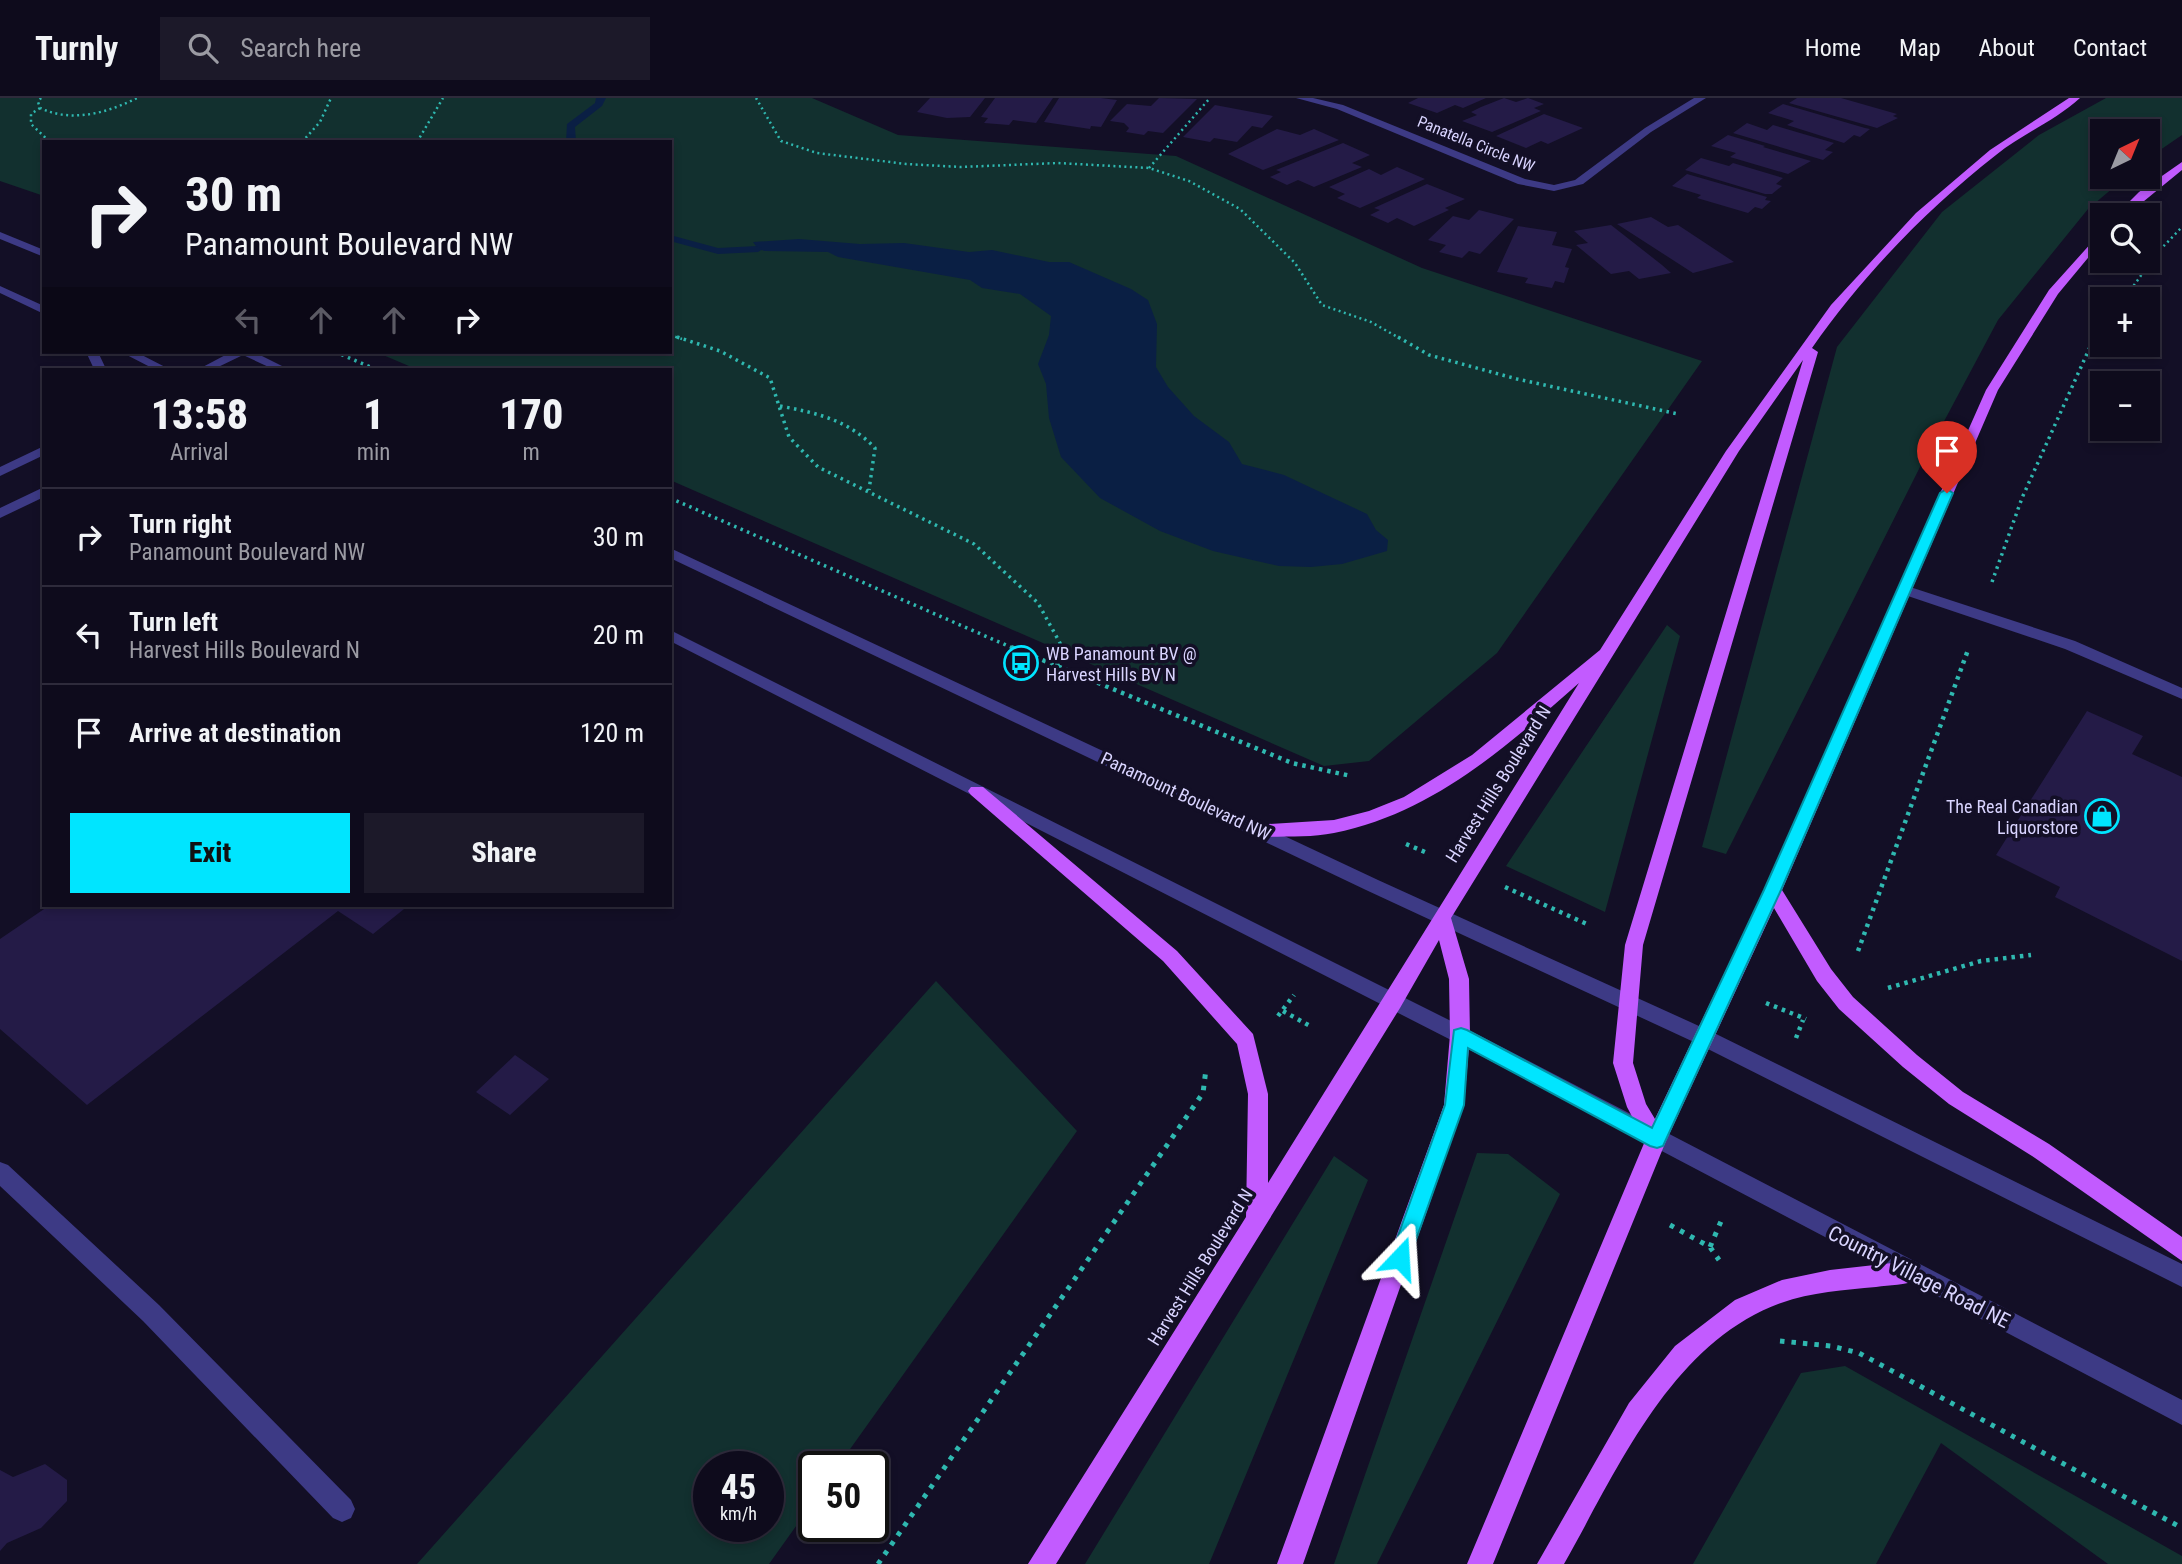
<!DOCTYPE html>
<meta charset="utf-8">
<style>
body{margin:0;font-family:"Roboto Condensed",sans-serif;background:#1c1929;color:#f1f3f6;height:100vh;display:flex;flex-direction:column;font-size:26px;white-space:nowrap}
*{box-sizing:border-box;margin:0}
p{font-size:23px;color:#9b9ba3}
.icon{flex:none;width:38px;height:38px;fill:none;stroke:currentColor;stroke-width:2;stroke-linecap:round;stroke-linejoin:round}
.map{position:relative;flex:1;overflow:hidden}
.drawer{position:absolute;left:42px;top:270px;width:630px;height:539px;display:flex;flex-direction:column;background:#0e0b1c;border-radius:0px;box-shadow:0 4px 10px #0003,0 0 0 2px #2e2b3b}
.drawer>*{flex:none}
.hud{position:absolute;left:42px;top:42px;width:630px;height:214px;border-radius:0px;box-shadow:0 4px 10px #0003,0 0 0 2px #2e2b3b;background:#0e0b1c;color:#f1f3f6;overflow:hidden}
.needle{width:46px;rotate:43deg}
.fabs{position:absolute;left:2090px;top:21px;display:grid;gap:14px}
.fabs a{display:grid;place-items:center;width:70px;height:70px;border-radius:0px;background:#0e0b1c;box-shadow:0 4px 10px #0003,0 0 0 2px #2e2b3b;font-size:35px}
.speed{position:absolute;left:693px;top:1353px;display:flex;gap:14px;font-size:35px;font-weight:700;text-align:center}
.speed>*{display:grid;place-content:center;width:91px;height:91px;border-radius:50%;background:#0e0b1c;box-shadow:0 4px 10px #0003,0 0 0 2px #2e2b3b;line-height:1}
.speed small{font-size:18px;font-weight:400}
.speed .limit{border:4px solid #111;border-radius:10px;background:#fff;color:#111}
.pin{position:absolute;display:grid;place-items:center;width:60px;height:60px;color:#fff;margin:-72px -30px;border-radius:50% 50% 50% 0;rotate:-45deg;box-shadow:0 0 7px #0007}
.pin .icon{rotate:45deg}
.me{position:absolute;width:77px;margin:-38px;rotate:20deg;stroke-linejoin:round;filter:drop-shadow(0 0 5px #0008)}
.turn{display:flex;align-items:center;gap:24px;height:147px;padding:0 28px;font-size:32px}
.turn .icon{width:91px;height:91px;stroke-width:2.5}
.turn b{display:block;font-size:49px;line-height:60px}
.lanes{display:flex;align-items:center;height:66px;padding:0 28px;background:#0003;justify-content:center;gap:35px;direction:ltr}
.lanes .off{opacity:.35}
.eta{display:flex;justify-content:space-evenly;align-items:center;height:119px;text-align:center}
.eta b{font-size:42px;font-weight:800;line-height:49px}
.cta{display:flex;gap:14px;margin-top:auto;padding:14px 28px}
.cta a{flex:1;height:80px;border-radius:0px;background:#00e5ff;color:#111;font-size:28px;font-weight:800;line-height:80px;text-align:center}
.cta a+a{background:#1c1929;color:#f1f3f6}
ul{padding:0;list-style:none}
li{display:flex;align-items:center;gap:21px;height:98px;padding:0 28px;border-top:2px solid #2e2b3b}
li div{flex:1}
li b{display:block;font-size:26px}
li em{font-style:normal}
header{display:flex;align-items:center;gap:42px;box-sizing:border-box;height:98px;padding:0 35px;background:#0e0b1c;border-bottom:2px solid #2e2b3b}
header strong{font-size:33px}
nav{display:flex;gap:38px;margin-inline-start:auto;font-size:24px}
.search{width:490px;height:63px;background:#1c1929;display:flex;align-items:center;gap:18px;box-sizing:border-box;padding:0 24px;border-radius:0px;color:#9b9ba3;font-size:26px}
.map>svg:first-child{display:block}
.green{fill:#12302f;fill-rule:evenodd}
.water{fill:#0a1f44}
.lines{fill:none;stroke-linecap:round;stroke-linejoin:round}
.stream{fill:#0a1f44;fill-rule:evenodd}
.building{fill:#241b47}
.path-far3{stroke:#2fb8b0;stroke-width:2.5;stroke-dasharray:2 3.5;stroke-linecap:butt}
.path-far2{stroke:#2fb8b0;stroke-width:3.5;stroke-dasharray:2.5 4.5;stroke-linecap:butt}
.path-far1{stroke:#2fb8b0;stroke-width:4.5;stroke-dasharray:3.5 5;stroke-linecap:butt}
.path{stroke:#2fb8b0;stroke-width:5;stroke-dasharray:4.5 7;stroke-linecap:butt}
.minor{fill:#3d3a85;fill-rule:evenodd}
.major{fill:#c25bff;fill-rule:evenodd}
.route{fill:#00e5ff;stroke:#0095a6;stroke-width:2}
.labels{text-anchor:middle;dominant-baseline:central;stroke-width:7;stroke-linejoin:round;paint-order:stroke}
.far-street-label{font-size:16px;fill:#d9d4ff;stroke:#130f26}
.poi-label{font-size:18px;fill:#d9d4ff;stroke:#130f26;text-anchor:start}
.street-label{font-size:18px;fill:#d9d4ff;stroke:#130f26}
.near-street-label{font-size:21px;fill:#d9d4ff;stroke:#130f26}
</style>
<header>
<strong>Turnly</strong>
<div class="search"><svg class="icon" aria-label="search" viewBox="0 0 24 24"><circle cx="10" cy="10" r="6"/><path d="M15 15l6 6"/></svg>Search here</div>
<nav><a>Home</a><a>Map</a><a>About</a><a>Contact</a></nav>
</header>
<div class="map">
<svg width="2182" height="1466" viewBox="0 0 2182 1466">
<rect width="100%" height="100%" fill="#130f26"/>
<!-- green -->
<path class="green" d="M0,0H812L898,37L1176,58L1422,170L1702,263L1497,555L1369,663L1324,668L670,382V271H416L376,254H670V44H44V98L0,83Z
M2106,0H2182V37L2147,61V33H2102V79H2126L2088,111L1998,222L1925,359L1726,756L1702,749L1837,249L1942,114L2039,37Z
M1667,527L1680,538L1605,814L1506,768Z
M936,883L1077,1033L838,1368H814V1403L769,1466H417ZM709,1368H768V1428H709Z
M1477,1055L1508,1056L1560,1096L1377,1466H1334Z
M1334,1058L1368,1082L1209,1466H1085Z
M1845,1268L2182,1458V1466H2108L1941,1345L1876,1466H1693L1801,1275Z"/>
<!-- water -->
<path class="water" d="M799,141L860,146L904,145L969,154L992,152L1049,164H1069L1131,191L1148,202L1157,226L1156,269L1168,289L1194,318L1229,344L1242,366L1284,377L1367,416L1376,432L1388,442L1387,453L1342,466L1311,469L1279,468L1213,453L1160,433L1100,400L1061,359L1049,320L1046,286L1038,266L1049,237L1051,218L1020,196L982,190L970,182L838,159L828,154L765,153L758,151L753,144Z"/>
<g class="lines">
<!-- stream -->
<path class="stream" d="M596,0H606L602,8L575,29L576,44H566L567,26L595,5Z
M670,137L718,150L758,148L763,151L758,154L718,156L670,143Z"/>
</g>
<!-- building -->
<path class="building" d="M930,0H985L970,19L947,20L917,14Z
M995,0H1053L1036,25L1013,22L1009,27L984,25L988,20L981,19Z
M1059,0H1101L1117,2L1101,29L1091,28L1090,31L1044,24Z
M1159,0L1197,1L1163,35L1148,33L1144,37L1126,34L1129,30L1124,25L1110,23L1127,6L1151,8Z
M1418,0H1486L1463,10L1455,7L1437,15L1408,5Z
M1504,0L1516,4L1528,0L1544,6L1534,10L1541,13L1492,34L1462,23L1477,17L1471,14L1481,9Z
M1797,0H1841L1897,16L1893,18L1898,20L1877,30L1789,5Z
M1783,6L1865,30L1870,31L1860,39L1854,37L1844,45L1787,27L1794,23L1768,15Z
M1215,7L1273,18L1262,30L1252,28L1237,44L1214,40L1210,44L1183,39Z
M1544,16L1583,30L1548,46L1541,43L1526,50L1496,38Z
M1747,25L1767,32L1773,27L1834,45L1825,52L1833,54L1823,62L1733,35Z
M1277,31L1300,37L1314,31L1339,42L1263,72L1228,56Z
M1728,37L1765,48L1763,49L1811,63L1788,76L1730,59L1736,55L1711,48Z
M1343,45L1370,57L1352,65L1362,69L1314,89L1298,82L1287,87L1270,79L1281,74L1276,72Z
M1701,60L1729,68L1733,65L1783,80L1776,86L1782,88L1772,96H1765L1685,72Z
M1397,69L1425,81L1360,110L1337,100L1345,96L1329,89L1369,71L1381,77Z
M1687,76L1767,99L1765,102L1771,103L1762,111L1755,109L1748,115L1697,100L1701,97L1672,88Z
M1427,86L1465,101L1445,110L1449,112L1414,128L1397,120L1388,125L1370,117L1380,112L1374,110Z
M1479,112L1514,121L1480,156L1469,153L1462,160L1439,154L1446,147L1428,142L1453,118L1469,122Z
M1651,119L1668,129L1678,127L1734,164L1693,175L1617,126Z
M1611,127L1662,167L1671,175L1639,181L1629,173L1611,176L1576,147L1588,145L1574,133Z
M1518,128L1557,134L1552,147L1572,151L1565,169L1569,170L1564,185L1555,183L1552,190L1525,185L1528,180L1497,174Z
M2087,613L2143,638L2132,656L2182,679V863L2055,799L2060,789L1996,757Z
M50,807H409L373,836L338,813L87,1007L0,931V841Z
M515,957L549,981L510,1017L476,994Z
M45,1366L67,1382V1403L41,1430L7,1445L0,1453V1372L13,1379Z"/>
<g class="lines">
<!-- path-far3 -->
<path class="path-far3" d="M41,0L38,4L40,10C72,25 107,15 137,0
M756,0L781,43L817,55L906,66L961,69L1058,65L1149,70L1189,83L1240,111L1295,165L1322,207L1371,224L1401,241
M40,10L31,16V26L50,44
M302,44L320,24L331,0
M417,44L443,0
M1149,70L1210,0
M2124,201L2158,154L2182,129
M670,237L682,241
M2096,241L2102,232"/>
<!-- path-far2 -->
<path class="path-far2" d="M677,239L720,253L770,280L789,339L818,369L974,446L1038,505L1060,545L1059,551
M1398,239L1429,257L1517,281L1678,316
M335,254L375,271
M780,308C817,315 848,322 875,350L869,392
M670,400L1015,551
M1992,484L2022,400L2090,249L2097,239"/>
<!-- path-far1 -->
<path class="path-far1" d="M1011,549L1292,665L1351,678
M1057,569L1060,549
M1406,746L1425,754
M1505,789L1589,827
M1858,853L1968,552
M1888,890L1981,863L2031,857
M1766,905L1806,921
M1283,913L1310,928
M1278,918L1294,897
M1796,940L1803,922"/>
<!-- path -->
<path class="path" d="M1670,1127L1710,1149L1719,1162
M1710,1149L1722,1121
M1780,1243L1831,1248L1859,1255L2182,1430
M878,1466L1203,995L1206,971"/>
<!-- minor -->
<path class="minor" d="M1296,0H1313L1343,7L1525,81L1554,87L1575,82L1645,30L1694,0H1706L1651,34L1583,86L1554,93L1518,86L1337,11Z
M0,134L44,152V159L0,141Z
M0,188L44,208V216L0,195Z
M86,254H98L106,271H94Z
M121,254H136L169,271H154Z
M231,254H254L288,271H273L243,257L214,271H199Z
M44,348V357L0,378V369Z
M44,389V399L0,420V410Z
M670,450L1378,782L1710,933L2182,1166V1189L1696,945L1366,792L670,460Z
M1904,487L2075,543L2182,590V601L2065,551L1899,495L1897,492Z
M670,532L1467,931L2182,1302V1327L1453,943L670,543Z
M0,1064L8,1067L159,1207L351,1402L355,1411L351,1420L342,1424L333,1420L143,1223L0,1088Z"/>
<!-- major -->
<path class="major" d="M2069,0H2080C2055,23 2022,36 1996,57C1926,112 1862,178 1812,250L1818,254L1643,847L1633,965L1646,1006L1655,1021L1764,792L1986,292L2049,192L2102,133V143L2058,196L1998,292L1782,792L1831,871L1853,899L1917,957L1963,994L2049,1046L2182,1139V1163L2035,1060L1949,1006L1903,969L1839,911L1817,883L1774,810L1666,1043L1493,1466H1467L1645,1043L1627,1009L1613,965L1625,847L1803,262L1739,353L1451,820L1469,881L1470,937L1464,1007L1303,1466H1277L1444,1007L1450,937L1449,881L1439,842L1400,910L1056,1466H1028L1246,1119L1248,996L1237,946L1163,863L971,697L968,693L971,689H983L1177,853L1253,936L1268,996V1085L1579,585C1506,649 1433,715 1334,735C1310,740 1284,738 1259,739L1253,737L1250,732L1253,727L1334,722L1369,713L1404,699L1472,657L1600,552L1726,353L1831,207L1916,115L1990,52Z
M2182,64V72L2127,117H2116L2139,94Z
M1910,1163L1918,1166L1921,1174L1918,1182C1905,1187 1890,1187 1876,1189C1845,1192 1811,1194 1781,1205C1671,1245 1618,1371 1564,1466H1537L1629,1305L1675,1248L1735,1202L1782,1182L1830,1172Z"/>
</g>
<!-- route -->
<path class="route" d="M1947,391L1953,395L1781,792L1663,1048L1657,1050L1650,1048L1468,950L1464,1007L1407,1167L1400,1170L1392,1167L1390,1160L1445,1007L1454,932L1461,930L1467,932L1652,1030L1764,792L1940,395Z"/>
<!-- icons -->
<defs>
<g id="bus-ring" transform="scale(1.75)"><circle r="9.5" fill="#130f26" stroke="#00e5ff" stroke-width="1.5"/><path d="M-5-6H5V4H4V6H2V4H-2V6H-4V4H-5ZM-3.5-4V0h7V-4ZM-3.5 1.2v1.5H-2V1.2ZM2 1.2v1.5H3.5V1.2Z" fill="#00e5ff"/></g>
<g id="shop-ring" transform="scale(1.75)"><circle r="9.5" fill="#130f26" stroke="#00e5ff" stroke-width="1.5"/><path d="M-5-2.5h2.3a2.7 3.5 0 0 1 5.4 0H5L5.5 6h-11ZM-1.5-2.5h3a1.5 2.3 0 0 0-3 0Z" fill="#00e5ff"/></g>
</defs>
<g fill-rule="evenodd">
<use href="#bus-ring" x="1021" y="565"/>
<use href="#shop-ring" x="2102" y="718"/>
</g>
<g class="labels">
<!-- far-street labels -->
<g class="far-street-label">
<text transform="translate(1476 46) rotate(22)">Panatella Circle NW</text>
</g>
<!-- poi labels -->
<g class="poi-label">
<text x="1046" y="555">WB Panamount BV @<tspan x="1046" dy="21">Harvest Hills BV N</tspan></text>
<text x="2078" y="708" text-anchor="end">The Real Canadian<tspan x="2078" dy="21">Liquorstore</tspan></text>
</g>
<!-- street labels -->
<g class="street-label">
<text transform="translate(1498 686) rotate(-58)">Harvest Hills Boulevard N</text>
<text transform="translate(1186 698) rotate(25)">Panamount Boulevard NW</text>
<text transform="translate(1200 1169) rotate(-58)">Harvest Hills Boulevard N</text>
</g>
<!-- near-street labels -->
<g class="near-street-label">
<text transform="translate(1919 1179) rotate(27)">Country Village Road NE</text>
</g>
</g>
</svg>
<div class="fabs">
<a><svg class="needle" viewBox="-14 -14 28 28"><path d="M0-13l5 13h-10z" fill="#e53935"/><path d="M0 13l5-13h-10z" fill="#9b9ba3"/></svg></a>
<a><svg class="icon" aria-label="search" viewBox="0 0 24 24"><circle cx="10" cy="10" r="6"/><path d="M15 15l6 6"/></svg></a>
<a>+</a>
<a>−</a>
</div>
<div class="speed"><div>45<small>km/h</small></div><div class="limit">50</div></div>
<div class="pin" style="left:1947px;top:395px;background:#d93025"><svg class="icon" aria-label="arrive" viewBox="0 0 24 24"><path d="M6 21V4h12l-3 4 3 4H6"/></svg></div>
<svg class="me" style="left:1400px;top:1160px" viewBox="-20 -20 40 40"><path d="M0-17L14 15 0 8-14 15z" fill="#00e5ff" stroke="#fff" stroke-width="4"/></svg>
<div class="hud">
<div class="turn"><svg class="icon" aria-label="right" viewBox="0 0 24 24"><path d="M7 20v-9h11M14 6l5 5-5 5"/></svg><div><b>30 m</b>Panamount Boulevard NW</div></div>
<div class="lanes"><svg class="icon off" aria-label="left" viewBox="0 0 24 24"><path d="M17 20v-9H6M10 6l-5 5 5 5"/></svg><svg class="icon off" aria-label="ahead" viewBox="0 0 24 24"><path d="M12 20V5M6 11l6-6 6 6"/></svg><svg class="icon off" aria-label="ahead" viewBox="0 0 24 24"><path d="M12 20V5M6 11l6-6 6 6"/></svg><svg class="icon" aria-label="right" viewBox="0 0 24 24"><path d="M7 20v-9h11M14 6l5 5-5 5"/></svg></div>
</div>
<section class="drawer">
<div class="eta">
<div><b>13:58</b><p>Arrival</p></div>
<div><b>1</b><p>min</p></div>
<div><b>170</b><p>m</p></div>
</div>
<ul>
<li><svg class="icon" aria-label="right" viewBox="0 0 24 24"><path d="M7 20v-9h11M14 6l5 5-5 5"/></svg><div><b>Turn right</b><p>Panamount Boulevard NW</p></div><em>30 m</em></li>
<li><svg class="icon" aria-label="left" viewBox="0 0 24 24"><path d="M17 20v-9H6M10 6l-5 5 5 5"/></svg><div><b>Turn left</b><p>Harvest Hills Boulevard N</p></div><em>20 m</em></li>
<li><svg class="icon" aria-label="arrive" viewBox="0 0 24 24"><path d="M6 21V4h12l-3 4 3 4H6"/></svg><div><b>Arrive at destination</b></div><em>120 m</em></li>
</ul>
<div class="cta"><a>Exit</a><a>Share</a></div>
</section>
</div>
